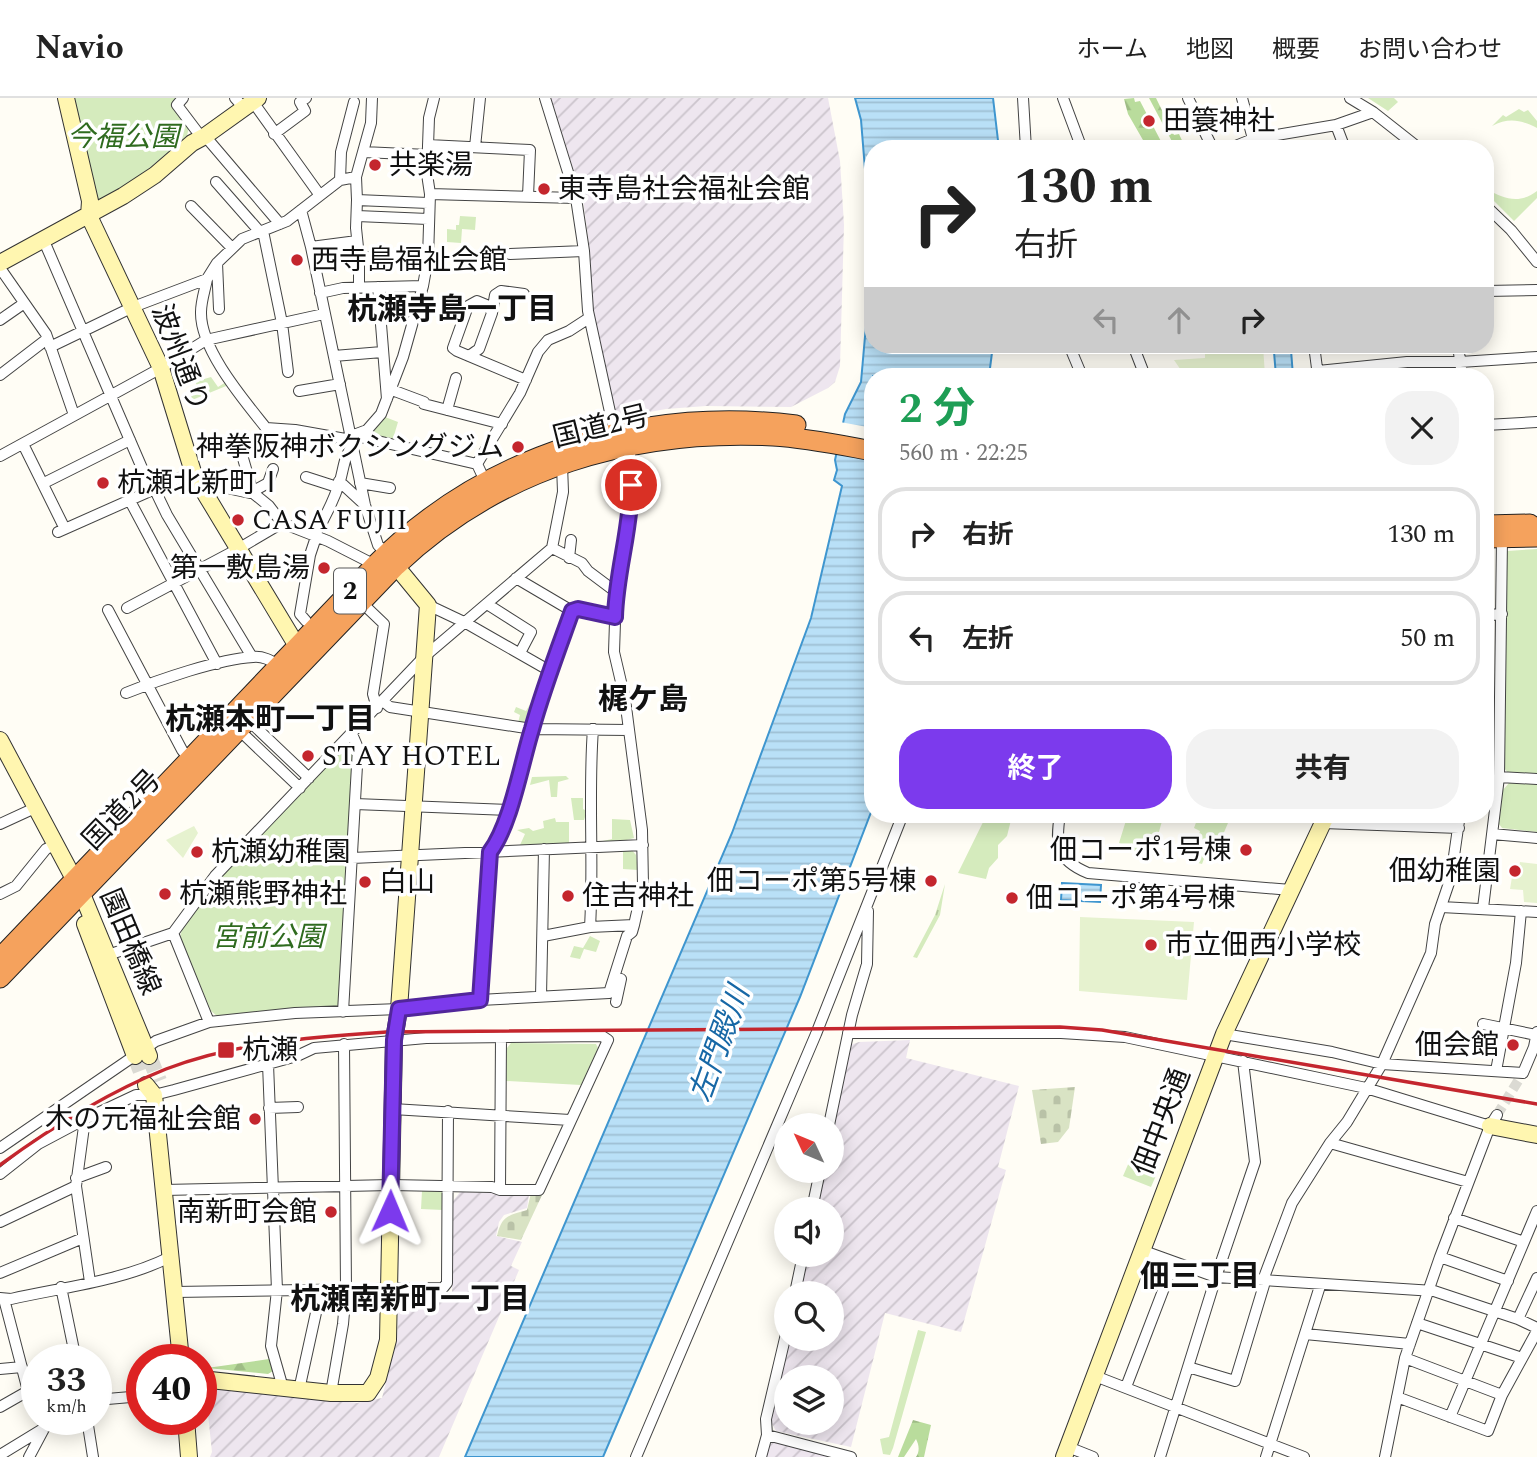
<!DOCTYPE html>
<html lang="ja">
<meta charset="utf-8">
<style>
body{margin:0;font-family:Spectral,"Noto Sans JP",serif;background:#f2f2f2;color:#222;height:100vh;display:flex;flex-direction:column;font-size:26px;white-space:nowrap}
*{box-sizing:border-box;margin:0}
p{font-size:23px;color:#767676}
.icon{flex:none;width:38px;height:38px;fill:none;stroke:currentColor;stroke-width:2;stroke-linecap:round;stroke-linejoin:round}
.map{position:relative;flex:1;overflow:hidden}
.drawer{position:absolute;left:864px;top:270px;width:630px;height:455px;display:flex;flex-direction:column;background:#fff;border-radius:28px;box-shadow:0 4px 18px #0003}
.drawer>*{flex:none}
.hud{position:absolute;left:864px;top:42px;width:630px;height:214px;border-radius:28px;box-shadow:0 4px 18px #0003;background:#fff;color:#222;overflow:hidden}
.needle{width:46px;rotate:314deg}
.fabs{position:absolute;left:774px;top:1015px;display:grid;gap:14px}
.fabs a{display:grid;place-items:center;width:70px;height:70px;border-radius:50%;background:#fff;box-shadow:0 4px 18px #0003;font-size:35px}
.speed{position:absolute;left:21px;top:1246px;display:flex;gap:14px;font-size:35px;font-weight:700;text-align:center}
.speed>*{display:grid;place-content:center;width:91px;height:91px;border-radius:50%;background:#fff;box-shadow:0 4px 18px #0003;line-height:1}
.speed small{font-size:18px;font-weight:400}
.speed .limit{border:10px solid #d22;background:#fff;color:#111}
.pin{position:absolute;display:grid;place-items:center;width:60px;height:60px;color:#fff;margin:-30px;border:4px solid #fff;border-radius:50%;box-shadow:0 2px 7px #0007}
.me{position:absolute;width:77px;margin:-38px;rotate:1deg;stroke-linejoin:round;filter:drop-shadow(0 0 5px #0008)}
.turn{display:flex;align-items:center;gap:24px;height:147px;padding:0 35px;font-size:32px}
.turn .icon{width:91px;height:91px;stroke-width:2.5}
.turn b{display:block;font-size:49px;line-height:60px}
.lanes{display:flex;align-items:center;height:66px;padding:0 35px;background:#0003;justify-content:center;gap:35px;direction:ltr}
.lanes .off{opacity:.35}
.round{display:grid;place-items:center;flex:none;width:74px;height:74px;border-radius:28px;background:#f2f2f2}
.summary{display:flex;align-items:center;justify-content:space-between;height:119px;padding:0 35px}
h1{font-size:42px;font-weight:700;line-height:52px;color:#1e9e55}
.primary-button{display:flex;gap:14px;margin-top:auto;padding:14px 35px}
.primary-button a{flex:1;height:80px;border-radius:28px;background:#7c3aed;color:#fff;font-size:28px;font-weight:700;line-height:80px;text-align:center}
.primary-button a+a{background:#f2f2f2;color:#222}
ul{padding:0;list-style:none}
li{display:flex;align-items:center;gap:21px;height:94px;margin:0 14px 10px;padding:0 21px;border:4px solid #e0e0e0;border-radius:28px}
li div{flex:1}
li b{display:block;font-size:26px}
li em{font-style:normal}
header{display:flex;align-items:center;gap:42px;box-sizing:border-box;height:98px;padding:0 35px;background:#fff;border-bottom:2px solid #e0e0e0}
header strong{font-size:33px}
nav{display:flex;gap:38px;margin-inline-start:auto;font-size:24px}
.map>svg:first-child{display:block}
.industrial{fill:url(#industrial-furrows);fill-rule:evenodd}
.grass{fill:url(#grass-tufts)}
.forest{fill:url(#forest-firs)}
.cemetery{fill:url(#cemetery-stones)}
.park{fill:#d5ebbd}
.pitch{fill:#e6f2cf}
.water{fill:url(#water-rules);stroke:#3f96cf;stroke-width:2}
.pier{fill:#fffdf5}
.lines{fill:none;stroke-linecap:round;stroke-linejoin:round}
.street-tunnel{stroke:#dbdad3;stroke-width:10;stroke-dasharray:10 5;stroke-linecap:butt}
.secondary-tunnel{stroke:#dbdad3;stroke-width:16;stroke-dasharray:16 8;stroke-linecap:butt}
.street-casing{stroke:#444;stroke-width:12}
.secondary-casing{stroke:#333;stroke-width:18}
.highway-casing{stroke:#222;stroke-width:21}
.street{stroke:#fff;stroke-width:10}
.secondary{stroke:#fff6b0;stroke-width:16}
.highway{stroke:#f5a25d;stroke-width:19}
.rail{stroke:#c4262e;stroke-width:3.5}
.route-casing{stroke:#51269a;stroke-width:18}
.route{stroke:#7c3aed;stroke-width:12}
.poi-dot{fill:#c4262e;stroke:#fff;stroke-width:2.5}
.labels{text-anchor:middle;dominant-baseline:central;stroke-width:7;stroke-linejoin:round;paint-order:stroke}
.shield{fill:#fff;stroke:#585858;stroke-width:2}
.shield-label{font-size:26px;font-weight:bold;fill:#111}
.poi-label{font-size:28px;fill:#111;stroke:#fff;text-anchor:start}
.park-label{font-size:28px;font-style:italic;fill:#2f6b1f;stroke:#fff}
.street-label{font-size:28px;fill:#111;stroke:#fff}
.neighbourhood-label{font-size:30px;font-weight:bold;fill:#111;stroke:#fff}
.water-label{font-size:30px;font-style:italic;fill:#1768a6;stroke:#fff}
</style>
<header>
<strong>Navio</strong>
<nav><a>ホーム</a><a>地図</a><a>概要</a><a>お問い合わせ</a></nav>
</header>
<div class="map">
<svg width="1537" height="1359" viewBox="0 0 1537 1359">
<defs>
<pattern id="industrial-furrows" width="10" height="10" patternUnits="userSpaceOnUse" patternTransform="scale(1.75)"><rect width="10" height="10" fill="#eee6ef"/><path d="M-1 1l2-2M0 10L10 0M9 11l2-2" fill="none" stroke="#cbc4cc"/></pattern>
<pattern id="grass-tufts" width="24" height="20" patternUnits="userSpaceOnUse" patternTransform="scale(1.75)"><rect width="24" height="20" fill="#d5ebbd"/><path d="M3 7l-1-3M5 7V3M7 7l1-3M15 17l-1-3M17 17v-4M19 17l1-3" fill="none" stroke="#b6c8a1"/></pattern>
<pattern id="forest-firs" width="22" height="20" patternUnits="userSpaceOnUse" patternTransform="scale(1.75)"><rect width="22" height="20" fill="#b9dc9c"/><path d="M5 1l3.5 6h-7zM16 11l3.5 6h-7z" fill="#9ebc85"/></pattern>
<pattern id="cemetery-stones" width="16" height="16" patternUnits="userSpaceOnUse" patternTransform="scale(1.75)"><rect width="16" height="16" fill="#d9e3c4"/><path d="M2 7V4a2 2 0 0 1 4 0v3zM10 15v-3a2 2 0 0 1 4 0v3z" fill="#b9c2a7"/></pattern>
<pattern id="water-rules" width="6" height="5" patternUnits="userSpaceOnUse" patternTransform="scale(1.75)"><rect width="6" height="5" fill="#b9e0f7"/><path d="M0 2.5h6" fill="none" stroke="#9ebfd3"/></pattern>
</defs>
<rect width="100%" height="100%" fill="#fffdf5"/>
<!-- industrial -->
<path class="industrial" d="M551,0H828L840,63L844,127L840,268L835,284L828,290L791,309L706,308L666,311L617,320L607,298L593,211L589,146L583,102Z
M910,942L906,960L1019,988L998,1069L1006,1072L961,1234L885,1215L851,1349L776,1333L770,1322L787,1241H831V1195H796L804,1157H831V1111H813L821,1073H831V1027L847,948L859,944ZM786,1279H831V1325H786Z
M460,1094L529,1096L527,1110L504,1117L499,1124L496,1138L522,1144L511,1168L519,1172L439,1359H210L212,1354L205,1288L357,1305L382,1300L397,1241L399,1197L452,1195L453,1103Z
M773,1344L828,1357L834,1359H765L767,1349Z"/>
<!-- grass -->
<path class="grass" d="M945,786L940,817L917,860L913,859L935,817Z"/>
<!-- forest -->
<path class="forest" d="M1134,0L1135,4L1140,3L1165,51L1147,49L1128,16L1124,1Z
M1149,0H1156L1174,37L1179,36L1186,51H1176Z
M269,1261L273,1273L268,1276L207,1270Z
M913,1322L931,1327L924,1359H916C920,1353 919,1347 916,1341L904,1359H898Z"/>
<!-- cemetery -->
<path class="cemetery" d="M1075,989L1069,1030L1058,1044L1041,1046L1032,992Z
M531,1095H543L521,1142L497,1138C502,1117 508,1118 527,1112Z"/>
<!-- park -->
<path class="park" d="M74,0H178L189,29L187,38L140,78L99,102L95,97Z
M1368,0H1394L1398,4L1388,13Z
M1519,11L1524,14L1528,12L1537,23V30C1521,22 1509,19 1492,28L1503,17L1506,19Z
M1486,91C1503,100 1519,107 1537,93V100L1514,123L1486,95Z
M460,118L476,119L475,132L462,131L461,145L447,144V131L456,132V127H459Z
M190,270L195,279L198,278L201,282L211,279L218,289L226,284L231,286L192,302L190,298L199,293Z
M385,319L398,324L392,344L375,339L373,333Z
M1537,451V676L1508,675L1504,670L1507,453Z
M533,601L538,602L528,625H518L520,617L514,614L516,609L526,613Z
M346,648L353,654L339,905L335,910L304,909L217,918L211,913L180,839L183,828L220,779Z
M566,678L569,681L558,684L557,699H551L549,682L530,687L532,679Z
M1509,685L1537,686V734L1502,730L1499,726L1503,692Z
M571,700H583V711L587,713L584,722H574Z
M987,716L1012,718L1007,738L998,747V760L989,770L986,781L958,775Z
M1128,716H1164L1151,762L1119,745Z
M1198,719L1228,725L1222,739L1213,737L1202,766L1191,763L1200,733L1194,730Z
M555,720L556,724H569V745L520,747L525,736L517,732L529,730L533,733L544,730L543,723Z
M612,721L630,722L634,740L615,745L599,746L598,744L612,741Z
M631,751L636,757L638,772L623,771V752Z
M590,838L600,843L596,854L584,851L580,861L570,859L574,848L583,850Z
M511,945L596,946L598,950L581,987L506,983L507,950Z
M1130,1062L1158,1073L1151,1089L1123,1078Z
M422,1093H441L443,1095V1112L421,1111Z
M918,1232L926,1234L893,1350L890,1357L883,1356L880,1341L889,1339Z"/>
<!-- pitch -->
<path class="pitch" d="M1205,247H1263L1265,278H1185L1174,262L1205,260Z
M194,728L198,735L183,760L166,742Z
M1520,764L1537,766V805L1524,804L1523,792L1510,791L1513,773L1519,770Z
M1080,819L1194,824L1187,902L1079,893Z"/>
<!-- water -->
<path class="water" d="M855,0H993L999,51H873V247H993L989,278H873V709L800,899L603,1359H465L732,735L811,520L842,388L834,382L837,372L835,362L845,316L861,284L869,193V121L861,22Z
M1291,252L1293,278H1276L1274,254Z
M1062,785L1101,787L1100,804L1061,802Z"/>
<!-- pier -->
<path class="pier" d="M840,324L873,330V362L833,355Z"/>
<g class="lines">
<!-- street-tunnel -->
<path class="street-tunnel" d="M1497,1017L1523,975"/>
<!-- secondary-tunnel -->
<path class="secondary-tunnel" d="M135,958L146,987
M149,958L159,983"/>
<!-- street casing -->
<g class="street-casing">
<path id="street" d="M183,0L177,7L202,40
M235,0L243,9
M545,0L576,100L584,153L588,213L615,337
M1023,0L1026,51
M1063,0L1082,51
M1188,0L1213,51
M1242,0L1253,41
M1350,0L1373,14L1420,51
M253,4L319,96
M1336,27L1344,48L1348,51
M274,36L305,13L300,4L306,0
M205,38L280,126
M428,47L530,52L528,98
M475,49L480,0
M1228,51L1253,41L1336,27L1373,14
M363,54L428,57
M356,79L371,25L372,0
M340,82L341,54L354,4
M216,84L260,134
M430,96L576,100
M357,102L356,130L359,159L428,160
M191,108L232,150
M1486,108L1511,132L1537,164
M301,112L311,149L365,407L378,447L390,460
M357,118L428,121
M263,133L282,225L288,274
M44,143L148,384L154,390L167,417L252,559
M311,149L357,143
M510,156L584,153
M217,165L219,211
M0,170L46,236L74,317
M207,181C205,192 201,203 201,214C200,251 243,301 266,330L295,332L351,342
M359,189V159
M378,189L387,301
M1486,193L1537,192
M320,195L343,190L423,188
M492,215L495,197L501,193L524,196
M0,222L23,206
M1069,247L1082,278
M1133,247L1145,278
M1314,247L1318,278
M1458,247L1462,278
M50,249L133,209L207,181L217,165L242,141L287,123L340,82L356,79L357,102L428,105
M334,258L382,254
M469,258L479,251L492,215L489,208L477,203L468,208L453,250L457,253L526,282
M1318,273L1407,264H1460L1537,259
M0,277L47,241
M392,292L424,304V306L502,326
M299,293L340,286
M447,312L456,280
M1486,327L1537,324
M351,338L367,332L381,316L403,259L423,188L428,160L430,96L427,76L429,20L434,0
M356,338L477,366L485,383
M23,346L63,427
M240,350L253,395L269,408L282,425
M0,358L161,270L206,242L324,216
M477,366L520,295L538,254L548,242L569,233L589,220
M306,379L337,389
M339,383L365,407
M199,384L250,395L268,385L273,371
M44,385L130,342
M360,385L390,390
M129,401L217,566
M58,434L193,374
M314,438C325,420 334,402 340,383C344,369 344,358 353,347
M552,450L582,465L588,473L616,494
M569,460L571,442
M516,480L572,513L577,511L615,519
M361,504L384,526L373,596L377,610
M487,506L531,534L520,555
M428,507L466,525L550,573
M127,510L238,451L282,425L328,443L375,467
M108,512L182,652L189,661
M1486,517L1502,516
M306,523L300,516L310,457L316,439
M126,595C158,582 219,561 253,559C263,558 270,562 278,567
M384,604L390,609L532,631L629,632
M247,621L309,680
M238,631L300,690
M1486,686H1493L1499,679L1537,681
M355,706L509,712
M1060,716C1055,748 1057,762 1088,775L1291,792
M1323,725L1459,730
M0,726L37,709
M1492,736L1537,740
M352,760L643,747
M0,796L16,788L46,751L57,746
M1441,809L1537,814
M1483,810L1499,679L1502,440
M590,829C594,763 588,697 593,631
M173,835L209,924
M543,838L590,829L634,827
M108,857L173,835L215,778L424,559L552,450L563,394L562,367
M541,898L544,751
M480,902L490,754C513,724 521,668 532,631C544,591 558,552 572,513
M616,904L621,881
M343,914L358,650L352,636
M1483,926L1536,937
M848,935H1061L1125,939L1366,990L1490,1028
M1224,936L1332,954L1382,966L1523,975L1534,949L1537,934
M268,966L277,1192L271,1248L283,1290
M1496,973L1516,865L1521,813
M269,1010L298,1009
M393,1011L570,1022
M85,1021L76,1088L90,1184
M829,1027L852,917L867,866L868,813
M1330,1045L1468,1084
M0,1050L156,943L209,924L295,915L399,911L480,902L609,895L627,838L632,834L634,827L643,787L642,732L625,601L614,554L616,494L631,404L630,347
M0,1076L38,1046L85,1021L136,997H154L174,992L297,958L314,950L426,940L602,938L608,942L539,1092H500L492,1089L391,1087L164,1092
M76,1080L106,1069
M500,1092L501,939
M812,1111L820,1073
M1454,1120L1524,1144
M0,1124L76,1088
M1141,1152L1216,1179L1434,1193L1518,1221
M1440,1159L1508,1183
M0,1175L83,1140
M1537,1180L1518,1221L1537,1230
M61,1189L76,1262
M175,1194L443,1190L447,1185L448,1013
M795,1195L803,1157
M0,1200L11,1201C64,1189 122,1183 170,1159
M4,1201L28,1293L37,1311
M1417,1225L1522,1260
M1305,1236L1410,1246
M1405,1260L1502,1297
M1188,1269L1235,1283L1264,1187L1263,1182L1292,1105L1330,1045L1347,1024L1382,966L1431,855L1435,826L1451,779L1460,716
M0,1271L22,1269
M1095,1278L1304,1359
M1126,1289L1174,1164
M299,1292L321,1192
M331,1295L343,1226L346,1191L344,946
M1397,1299L1488,1333L1502,1297L1537,1233
M96,1302L142,1298
M0,1309L28,1293
M1450,1319L1537,1113
M87,1321L93,1359
M767,1337L851,1359
M1068,1349L1093,1359
M0,1357L59,1321
M29,1359L45,1329
M636,1359L816,936L903,716
M761,1359L767,1337L766,1321L786,1236
M1160,1359L1216,1179L1255,1064L1243,963
M1266,1359L1320,1188
M1385,1359L1405,1260L1440,1159L1490,1028L1497,1017"/>
</g>
<!-- secondary casing -->
<g class="secondary-casing">
<path id="secondary" d="M66,0L90,103L89,118L161,270L193,374L206,397L297,548L306,556
M0,165L123,98L155,77L192,45L205,38L258,0
M0,642L82,796L149,958
M85,826L135,958
M146,987L154,997L181,1262
M1490,1028L1537,1037
M201,1281L331,1295H368L378,1280L388,1242L394,942L399,911L428,507L391,462
M186,1321L189,1359
M1064,1359L1224,936L1327,716"/>
</g>
<!-- highway casing -->
<g class="highway-casing">
<path id="highway" d="M1486,427L1530,426
M1486,440L1537,439
M0,860L375,467C485,356 642,308 796,327
M0,880L396,468C499,370 632,331 773,338C807,340 840,347 873,353"/>
</g>
<!-- street -->
<use href="#street" class="street"/>
<!-- secondary -->
<use href="#secondary" class="secondary"/>
<!-- highway -->
<use href="#highway" class="highway"/>
<!-- rail -->
<path class="rail" d="M0,1067C52,1029 106,995 166,971C236,944 313,939 386,934L1060,929L1102,932L1537,1006"/>
</g>
<g class="lines">
<!-- route casing -->
<g class="route-casing">
<path id="route" d="M390,1113L394,942L399,911L480,902L490,754C511,726 521,666 532,631C543,591 558,552 572,513L578,511L615,519C616,475 631,431 631,387"/>
</g>
<!-- route -->
<use href="#route" class="route"/>
</g>
<!-- markers -->
<g class="poi-dot">
<circle cx="1149" cy="23" r="7"/>
<circle cx="375" cy="67" r="7"/>
<circle cx="544" cy="91" r="7"/>
<circle cx="297" cy="162" r="7"/>
<circle cx="518" cy="349" r="7"/>
<circle cx="103" cy="385" r="7"/>
<circle cx="238" cy="422" r="7"/>
<circle cx="324" cy="470" r="7"/>
<circle cx="308" cy="658" r="7"/>
<circle cx="1246" cy="752" r="7"/>
<circle cx="197" cy="754" r="7"/>
<circle cx="1515" cy="773" r="7"/>
<circle cx="931" cy="783" r="7"/>
<circle cx="365" cy="784" r="7"/>
<circle cx="165" cy="796" r="7"/>
<circle cx="568" cy="798" r="7"/>
<circle cx="1012" cy="800" r="7"/>
<circle cx="1151" cy="847" r="7"/>
<circle cx="1513" cy="947" r="7"/>
<rect x="217" y="943" width="18" height="18" rx="3.5"/>
<circle cx="255" cy="1021" r="7"/>
<circle cx="331" cy="1114" r="7"/>
</g>
<g class="labels">
<!-- shield labels -->
<rect class="shield" x="334" y="470.5" width="32" height="45" rx="5"/>
<g class="shield-label">
<text x="350" y="493">2</text>
</g>
<!-- poi labels -->
<g class="poi-label">
<text x="1163" y="23">田簑神社</text>
<text x="389" y="67">共楽湯</text>
<text x="558" y="91">東寺島社会福祉会館</text>
<text x="311" y="162">西寺島福祉会館</text>
<text x="504" y="349" text-anchor="end">神拳阪神ボクシングジム</text>
<text x="117" y="385">杭瀬北新町Ⅰ</text>
<text x="252" y="422">CASA FUJII</text>
<text x="310" y="470" text-anchor="end">第一敷島湯</text>
<text x="322" y="658">STAY HOTEL</text>
<text x="1232" y="752" text-anchor="end">佃コーポ1号棟</text>
<text x="211" y="754">杭瀬幼稚園</text>
<text x="1501" y="773" text-anchor="end">佃幼稚園</text>
<text x="917" y="783" text-anchor="end">佃コーポ第5号棟</text>
<text x="379" y="784">白山</text>
<text x="179" y="796">杭瀬熊野神社</text>
<text x="582" y="798">住吉神社</text>
<text x="1026" y="800">佃コーポ第4号棟</text>
<text x="1165" y="847">市立佃西小学校</text>
<text x="1499" y="947" text-anchor="end">佃会館</text>
<text x="242" y="952">杭瀬</text>
<text x="241" y="1021" text-anchor="end">木の元福祉会館</text>
<text x="317" y="1114" text-anchor="end">南新町会館</text>
</g>
<!-- park labels -->
<g class="park-label">
<text x="123" y="39">今福公園</text>
<text x="268" y="839">宮前公園</text>
</g>
<!-- street labels -->
<g class="street-label">
<text transform="translate(180 260) rotate(69)">波州通り</text>
<text transform="translate(601 329) rotate(-14)">国道2号</text>
<text transform="translate(122 712) rotate(-46)">国道2号</text>
<text transform="translate(130 844) rotate(67)">園田橋線</text>
<text transform="translate(1162 1024) rotate(-69)">佃中央通</text>
</g>
<!-- neighbourhood labels -->
<g class="neighbourhood-label">
<text x="452" y="212">杭瀬寺島一丁目</text>
<text x="643" y="602">梶ケ島</text>
<text x="270" y="622">杭瀬本町一丁目</text>
<text x="1200" y="1179">佃三丁目</text>
<text x="410" y="1202">杭瀬南新町一丁目</text>
</g>
<!-- water labels -->
<g class="water-label">
<text transform="translate(720 946) rotate(-70)">左門殿川</text>
</g>
</g>
</svg>
<div class="fabs">
<a><svg class="needle" viewBox="-14 -14 28 28"><path d="M0-13l5 13h-10z" fill="#e53935"/><path d="M0 13l5-13h-10z" fill="#767676"/></svg></a>
<a><svg class="icon" aria-label="sound" viewBox="0 0 24 24"><path d="M4 9h4l5-4v14l-5-4H4zM17 9q2 3 0 6"/></svg></a>
<a><svg class="icon" aria-label="search" viewBox="0 0 24 24"><circle cx="10" cy="10" r="6"/><path d="M15 15l6 6"/></svg></a>
<a><svg class="icon" aria-label="layers" viewBox="0 0 24 24"><path d="M12 4l9 5-9 5-9-5zM3 14l9 5 9-5"/></svg></a>
</div>
<div class="speed"><div>33<small>km/h</small></div><div class="limit">40</div></div>
<div class="pin" style="left:631px;top:387px;background:#d93025"><svg class="icon" aria-label="arrive" viewBox="0 0 24 24"><path d="M6 21V4h12l-3 4 3 4H6"/></svg></div>
<svg class="me" style="left:390px;top:1113px" viewBox="-20 -20 40 40"><path d="M0-17L14 15 0 8-14 15z" fill="#7c3aed" stroke="#fff" stroke-width="4"/></svg>
<div class="hud">
<div class="turn"><svg class="icon" aria-label="right" viewBox="0 0 24 24"><path d="M7 20v-9h11M14 6l5 5-5 5"/></svg><div><b>130 m</b>右折</div></div>
<div class="lanes"><svg class="icon off" aria-label="left" viewBox="0 0 24 24"><path d="M17 20v-9H6M10 6l-5 5 5 5"/></svg><svg class="icon off" aria-label="ahead" viewBox="0 0 24 24"><path d="M12 20V5M6 11l6-6 6 6"/></svg><svg class="icon" aria-label="right" viewBox="0 0 24 24"><path d="M7 20v-9h11M14 6l5 5-5 5"/></svg></div>
</div>
<section class="drawer">
<div class="summary"><div><h1>2 分</h1><p>560 m · 22:25</p></div><a class="round"><svg class="icon" aria-label="close" viewBox="0 0 24 24"><path d="M6 6l12 12M18 6L6 18"/></svg></a></div>
<ul>
<li><svg class="icon" aria-label="right" viewBox="0 0 24 24"><path d="M7 20v-9h11M14 6l5 5-5 5"/></svg><div><b>右折</b></div><em>130 m</em></li>
<li><svg class="icon" aria-label="left" viewBox="0 0 24 24"><path d="M17 20v-9H6M10 6l-5 5 5 5"/></svg><div><b>左折</b></div><em>50 m</em></li>
</ul>
<div class="primary-button"><a>終了</a><a>共有</a></div>
</section>
</div>
